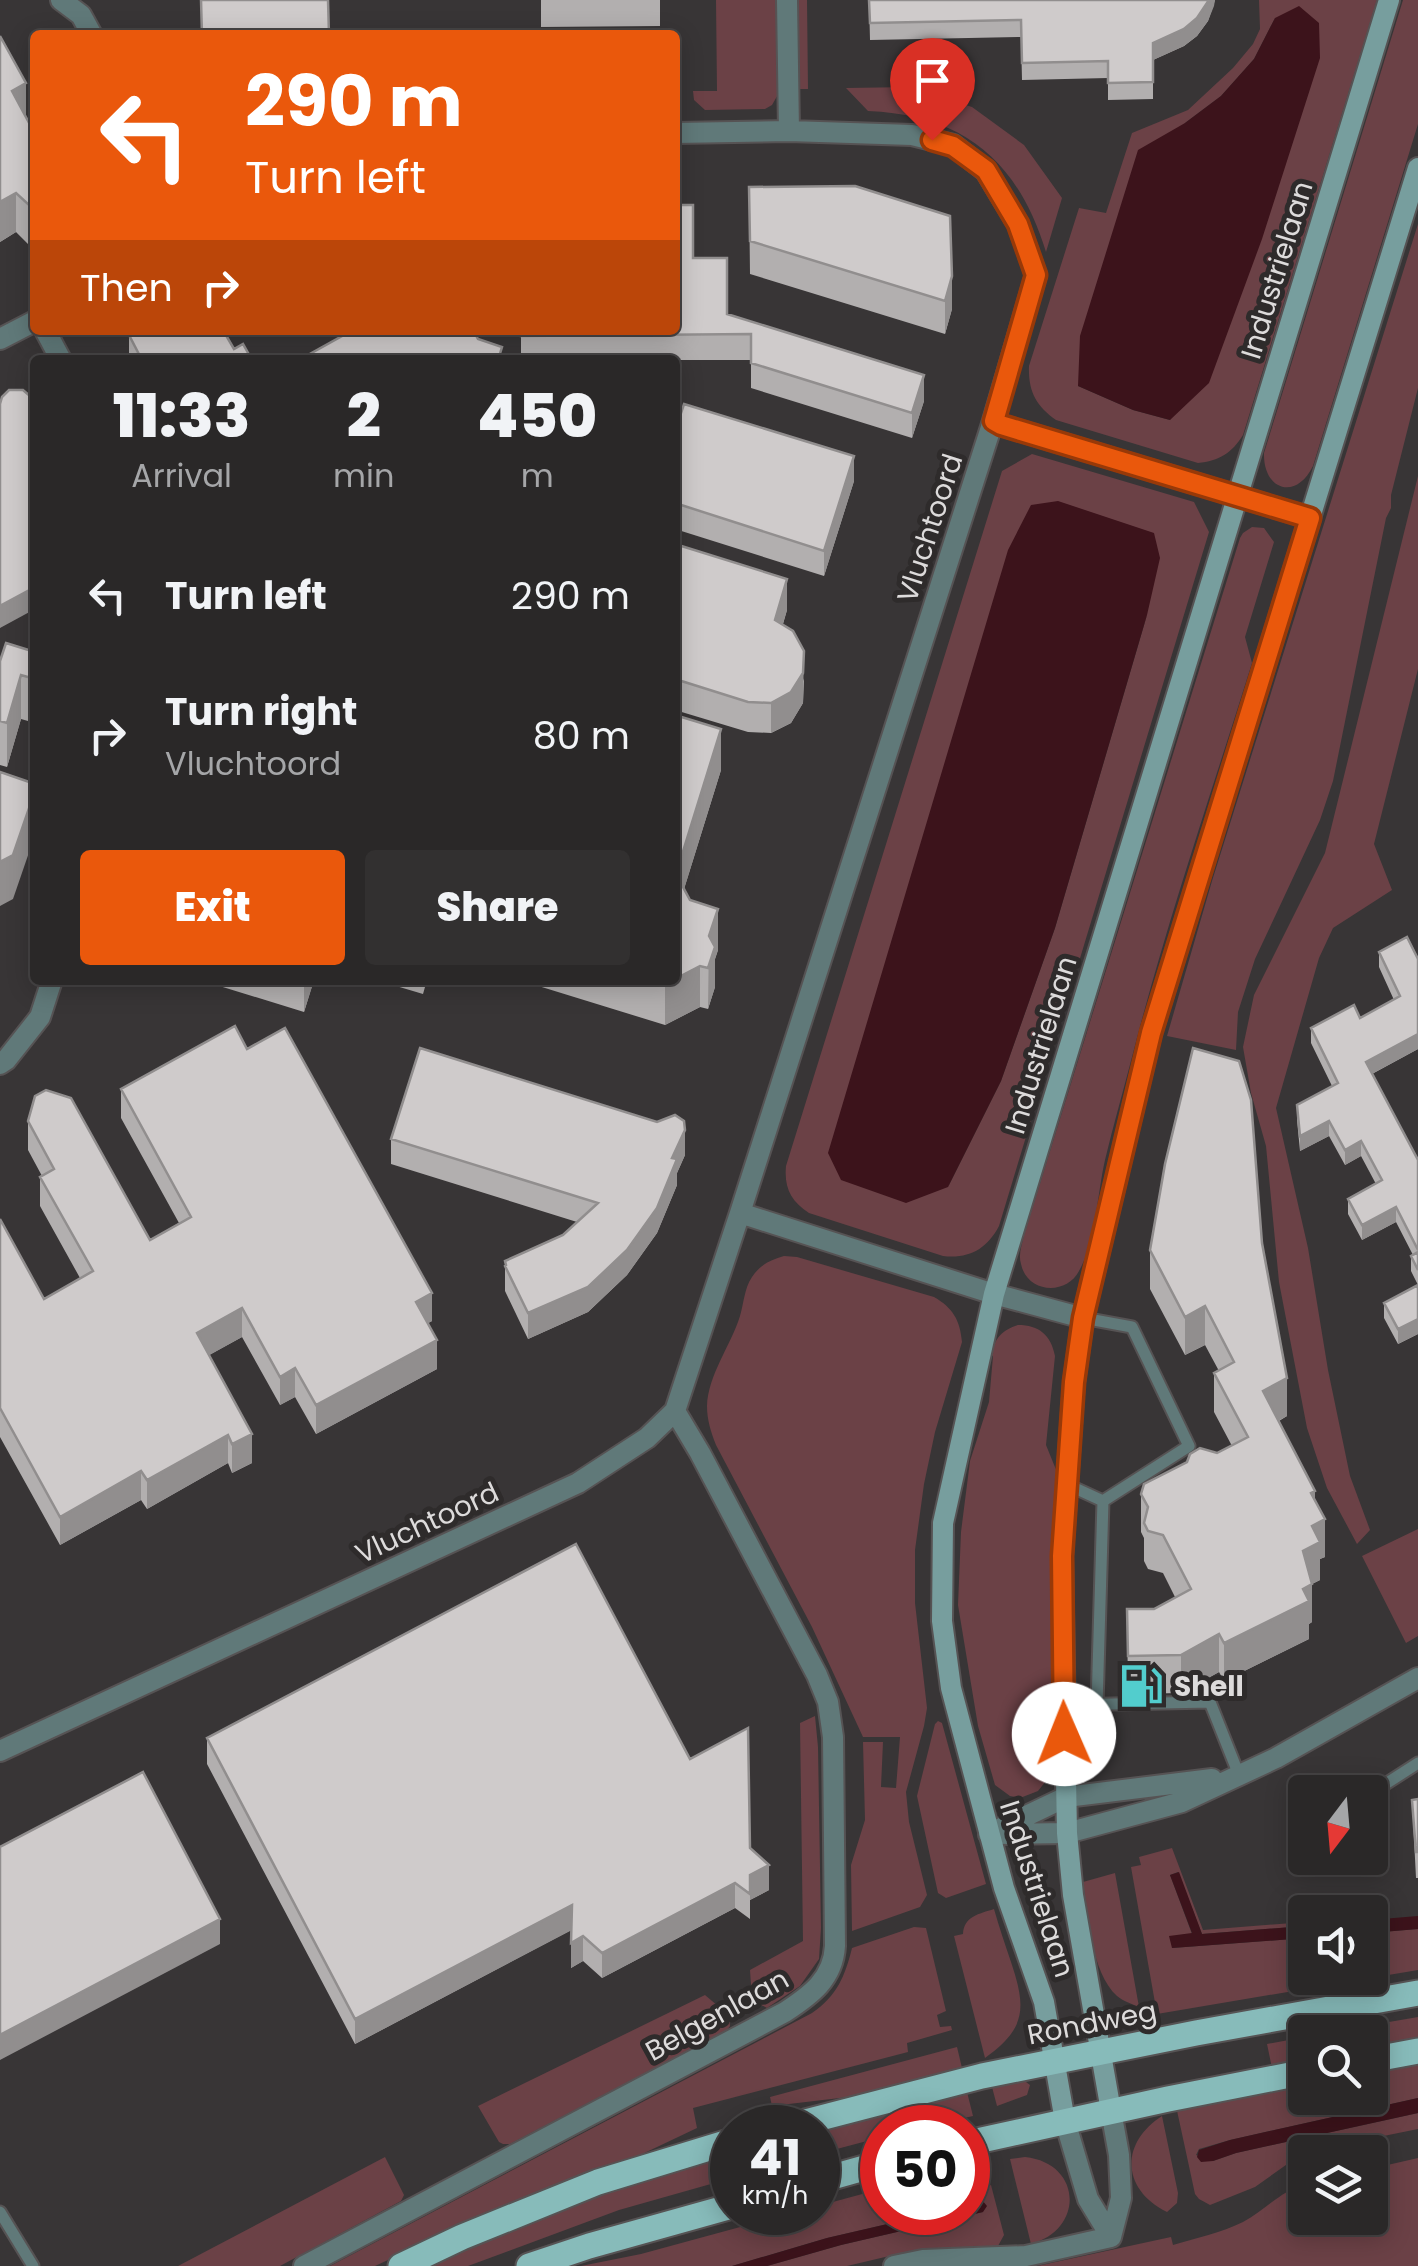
<!DOCTYPE html>
<style>
body{margin:0;font-family:Poppins,sans-serif;background:#323030;color:#f1f3f6;height:100vh;display:flex;flex-direction:column;font-size:38px;white-space:nowrap}
*{box-sizing:border-box;margin:0}
p{font-size:32px;color:#a5a6a8}
.icon{flex:none;width:55px;height:55px;fill:none;stroke:currentColor;stroke-width:2;stroke-linecap:round;stroke-linejoin:round}
.map{position:relative;flex:1;overflow:hidden}
.details{position:absolute;left:30px;top:355px;width:650px;height:630px;display:flex;flex-direction:column;background:#2a2828;border-radius:10px;box-shadow:0 5px 25px #0003,0 0 0 2px #464445}
.details>*{flex:none}
.hud{position:absolute;left:30px;top:30px;width:650px;height:305px;border-radius:10px;box-shadow:0 5px 25px #0003,0 0 0 2px #464445;background:#ea580c;color:#fff;overflow:hidden}
.needle{width:65px;rotate:196deg}
.buttons{position:absolute;left:1288px;top:1775px;display:grid;gap:20px}
.buttons a{display:grid;place-items:center;width:100px;height:100px;border-radius:10px;background:#2a2828;box-shadow:0 5px 25px #0003,0 0 0 2px #464445;font-size:50px}
.speed{position:absolute;left:710px;top:2105px;display:flex;gap:20px;font-size:50px;font-weight:700;text-align:center}
.speed>*{display:grid;place-content:center;width:130px;height:130px;border-radius:50%;background:#2a2828;box-shadow:0 5px 25px #0003,0 0 0 2px #464445;line-height:1}
.speed small{font-size:25px;font-weight:400}
.speed .limit{border:15px solid #d22;background:#fff;color:#111}
.pin{position:absolute;display:grid;place-items:center;width:85px;height:85px;color:#fff;margin:-102px -42px;border-radius:50% 50% 50% 0;rotate:-45deg;box-shadow:0 0 10px #0007}
.pin .icon{rotate:45deg}
.me{position:absolute;width:110px;margin:-55px;rotate:359deg;stroke-linejoin:round;filter:drop-shadow(0 0 8px #0008)}
.turn{display:flex;align-items:center;gap:35px;height:210px;padding:0 50px;font-size:45px}
.turn .icon{width:130px;height:130px;stroke-width:2.5}
.turn b{display:block;font-size:70px;line-height:85px}
.then{display:flex;align-items:center;height:95px;padding:0 50px;background:#0003;gap:20px;font-size:38px}
.eta{display:flex;justify-content:space-evenly;align-items:center;height:170px;text-align:center}
.eta b{font-size:60px;font-weight:800;line-height:70px}
.cta{display:flex;gap:20px;margin-top:auto;padding:20px 50px}
.cta a{flex:1;height:115px;border-radius:10px;background:#ea580c;color:#fff;font-size:40px;font-weight:800;line-height:115px;text-align:center}
.cta a+a{background:#323030;color:#f1f3f6}
ul{padding:0;list-style:none}
li{display:flex;align-items:center;gap:30px;height:140px;padding:0 50px}
li div{flex:1}
li b{display:block;font-size:38px}
li em{font-style:normal}
.map>svg:first-child{display:block}
.green{fill:#6b4146;fill-rule:evenodd}
.water{fill:#3c131b}
.lines{fill:none;stroke-linecap:round;stroke-linejoin:round}
.service-casing{stroke:#565354;stroke-width:15}
.minor-casing{stroke:#565354;stroke-width:24}
.tertiary-casing{stroke:#565354;stroke-width:24}
.secondary-casing{stroke:#565354;stroke-width:24}
.primary-casing{stroke:#565354;stroke-width:29}
.service{stroke:#607979;stroke-width:11}
.minor{stroke:#607979;stroke-width:20}
.tertiary{stroke:#607979;stroke-width:20}
.secondary{stroke:#779e9e;stroke-width:20}
.primary{stroke:#87bbba;stroke-width:25}
.wall{fill:#b2afaf}
.shaded-wall{fill:#918e8e}
.building{fill:#cfcbcb;stroke:#918e8e;stroke-width:2.5}
.route-casing{stroke:#983908;stroke-width:25}
.route{stroke:#ea580c;stroke-width:18}
.labels{text-anchor:middle;dominant-baseline:central;stroke-width:10;stroke-linejoin:round;paint-order:stroke}
.street-label{font-size:28px;fill:#dddbdb;stroke:#2e2b2b}
.poi-label{font-size:28px;font-weight:bold;fill:#dddbdb;stroke:#2e2b2b;text-anchor:start}
</style>
<div class="map">
<svg width="1418" height="2266" viewBox="0 0 1418 2266">
<rect width="100%" height="100%" fill="#383536"/>
<!-- green -->
<path class="green" d="M716,0H781L780,91L772,105L765,109L705,110L694,100L693,91H717Z
M796,0H807L808,89H797Z
M1259,0H1377L1243,435C1232,453 1219,461 1198,463L1056,420C1036,406 1028,391 1029,366L1079,208L1106,213L1132,133L1188,110L1233,68L1253,44L1260,29ZM1275,18L1170,420L1133,410L1078,386L1185,123L1221,96L1254,59Z
M1403,0H1418V124L1313,466C1296,501 1263,490 1264,453Z
M911,87L972,107L1024,145L1062,198L1046,252C1018,161 964,115 868,111L846,88Z
M1418,224V388L1391,495V508L1386,518L1333,781L1320,820L1255,959L1238,1012L1236,1050L1167,1036L1212,881Z
M1032,454L1194,502L1209,532L999,1226C987,1249 969,1259 943,1256L809,1213C791,1201 784,1188 786,1166L1002,471ZM1147,615L1055,928L1001,1081L948,1187Z
M1418,476V669L1374,844L1392,890L1333,928L1319,958L1276,1108L1308,1248L1328,1370L1350,1476L1370,1530L1357,1544L1327,1488L1307,1428L1279,1282L1266,1146L1251,1093L1243,1047L1254,995L1325,853Z
M1252,527L1264,528L1274,542L1245,637L1252,663C1211,794 1166,924 1132,1057C1123,1092 1113,1126 1105,1160C1097,1195 1096,1241 1079,1271C1066,1296 1027,1293 1021,1264C1018,1254 1022,1245 1024,1235L1240,538L1243,533Z
M784,1256L797,1257L934,1297C953,1308 960,1320 962,1342L935,1432L924,1484L915,1550V1603L927,1708L924,1726L906,1792L909,1822L927,1895L920,1907L852,1931L851,1865L865,1820L863,1742H883L881,1787L896,1788L900,1737H863L812,1627L716,1445C711,1432 707,1420 707,1406C708,1375 731,1345 740,1316C744,1303 744,1289 752,1277C760,1265 770,1260 784,1256Z
M1018,1325C1039,1325 1051,1335 1055,1356L1046,1445L1059,1477L1052,1614L1050,1776L1038,1791L1020,1798L1010,1796L995,1785L978,1726L958,1605L961,1532L970,1461L989,1402L993,1356L991,1355C995,1338 1002,1330 1018,1325Z
M1418,1529V1636L1406,1643L1362,1556Z
M815,1716L818,1747L821,1928L819,1959L800,1986L767,2008L752,2000L750,1970L803,1941L800,1723Z
M938,1721L942,1723L986,1884L946,1898L938,1893L917,1796L935,1724Z
M1172,1848L1203,1930L1305,1922V1926L1202,1934L1178,1872L1170,1875L1192,1934L1172,1948L1305,1938V1978H1370V1933L1418,1929V1970L1157,2014L1131,1867L1141,1865L1139,1857Z
M1115,1873L1139,2007C1132,2004 1123,2001 1117,1996C1091,1972 1088,1916 1083,1882Z
M994,1909C999,1927 1005,1944 1011,1962C1026,2007 1027,2028 985,2058L954,1936L963,1934C964,1916 979,1914 994,1909Z
M914,1927L926,1928L946,2011L937,2015L940,2027L951,2026L952,2030L907,2043L908,2052L693,2108L697,2128L615,2167L487,2214L375,2266H330L812,2013C837,1996 845,1976 852,1948Z
M705,1995L725,2012L729,2017L730,2026L727,2030L510,2144H503L499,2142L478,2106Z
M1418,2017V2041L1370,2050V2032H1331Z
M1305,2037V2062L1272,2068L1267,2044Z
M957,2047L962,2068L882,2093L772,2106L770,2097Z
M1418,2062V2098L1230,2140L1199,2149L1196,2155L1213,2161L1236,2153L1418,2113V2129L1305,2152V2155L1293,2160L1255,2187L1210,2205L1199,2199L1195,2194L1176,2106L1305,2082V2098H1370V2071Z
M1021,2081L1026,2082L1030,2085L1027,2095L997,2106L992,2087Z
M967,2092L973,2116L924,2127L882,2128V2137L818,2154V2130Z
M1162,2116L1178,2193L1177,2203L1167,2212C1121,2189 1120,2143 1162,2116Z
M732,2152V2178L619,2210L468,2266H419L617,2185Z
M385,2157L404,2195L401,2201L280,2266H178Z
M1025,2157C1082,2163 1085,2229 1031,2244L1010,2159Z
M1418,2158V2266H1037L1171,2237L1173,2245C1196,2238 1221,2233 1243,2222C1265,2210 1281,2191 1305,2184V2218H1370V2169Z
M991,2185L1004,2235L998,2246L902,2253L847,2266H767L841,2245L983,2212V2201L968,2204V2191Z
M866,2193L872,2211L882,2208V2212L935,2213L827,2238L732,2266H581L641,2254L792,2213L818,2212V2206Z"/>
<!-- water -->
<path class="water" d="M1299,6L1319,23L1320,58L1262,239L1209,383L1170,420L1133,410L1078,386L1080,336L1138,150L1185,123L1221,96L1254,59L1275,18Z
M1058,501L1154,533L1160,558L1147,615L1055,928L1001,1081L948,1187L906,1203L841,1180L828,1153L1008,550L1031,505Z
M1179,1872L1202,1934L1305,1926V1938L1172,1948L1169,1936L1192,1933L1170,1875Z
M1418,1916V1929L1370,1933V1920Z
M1418,2098V2113L1236,2153L1213,2161L1201,2162L1197,2157L1199,2150L1230,2140Z
M982,2200L987,2206L983,2212L841,2245L767,2266H732L827,2238L935,2213L968,2212V2204Z"/>
<g class="lines">
<!-- service casing -->
<g class="service-casing">
<path id="service" d="M1083,1318L1132,1327L1189,1446L1103,1501L1097,1705
M1066,1484L1103,1501
M1064,1705L1210,1702L1239,1775
M1370,1794L1418,1763
M1296,1842L1305,1836
M0,2212L33,2266"/>
</g>
<!-- minor casing -->
<g class="minor-casing">
<path id="minor" d="M61,0L81,15L92,35
M787,0L789,131
M45,330L61,360
M0,339L35,321
M993,421L1001,425L1310,518
M0,1064L6,1060L40,1017L52,980
M740,1213L994,1294L1083,1318
M0,1751L578,1483L647,1438L675,1411L740,1213L993,421L1036,275L1018,224L986,171L953,145L912,135L789,131L675,133
M1111,2111L1119,2155L1121,2198L1111,2237
M1065,2121L1088,2199L1111,2237
M304,2266L785,2012C811,1995 833,1979 835,1946L833,1737L828,1702L817,1675L700,1453L675,1411
M894,2266L923,2260L1026,2256L1111,2237"/>
</g>
<!-- tertiary casing -->
<g class="tertiary-casing">
<path id="tertiary" d="M995,1831L1066,1797L1212,1779
M989,1834L1067,1833L1182,1802L1276,1758L1418,1678"/>
</g>
<!-- secondary casing -->
<g class="secondary-casing">
<path id="secondary" d="M1111,2111L1073,1895L1067,1833L1062,1556L1074,1382L1083,1318L1151,1033L1418,168
M1065,2121L1044,2002L1004,1888L951,1688L942,1621L943,1523L994,1294L1389,0"/>
</g>
<!-- primary casing -->
<g class="primary-casing">
<path id="primary" d="M1370,2060L1418,2051
M782,2128L982,2076L1196,2033L1418,1993
M968,2143L1168,2099L1305,2072
M818,2181L882,2163
M401,2266L462,2237L598,2182L732,2141
M529,2266L589,2246L732,2206"/>
</g>
<!-- service -->
<use href="#service" class="service"/>
<!-- minor -->
<use href="#minor" class="minor"/>
<!-- tertiary -->
<use href="#tertiary" class="tertiary"/>
<!-- secondary -->
<use href="#secondary" class="secondary"/>
<!-- primary -->
<use href="#primary" class="primary"/>
</g>
<!-- wall -->
<path class="wall" d="M541,0H660V26L541,27Z
M869,0H1215L1208,21L1197,36L1184,46L1153,60V99L1108,100V78L1022,80L1021,37L870,40Z
M26,118L35,134V246L29,245L16,232L0,242Z
M855,186L952,309L945,334L750,274L749,187Z
M693,258L727,314L924,401L912,438L751,388V360H521V330Z
M129,335L234,349L252,360H129Z
M675,431L854,481L824,576L675,529Z
M675,544L787,610L783,624L804,681L803,703L791,723L771,733L748,732L675,710Z
M35,652V723L21,719L7,767L0,765V661Z
M675,715L721,770L684,889L718,950L715,959V987L708,1009L700,1007L665,1025L519,980H675Z
M1379,952L1418,959V1049L1372,1074L1418,1160V1334L1398,1344L1384,1318V1303L1418,1285L1411,1271V1256L1413,1255L1396,1222L1362,1240L1348,1214V1199L1376,1184L1361,1156L1345,1165L1329,1136L1300,1151L1297,1120V1105L1332,1086L1311,1043V1028L1360,1018L1394,1000L1379,967Z
M200,980H314L304,1012Z
M376,980H427L423,994Z
M247,1049L432,1321L428,1323L437,1369L316,1434L295,1397L280,1405L242,1337L209,1355L252,1463L232,1473L228,1463L147,1509L141,1500L60,1545L0,1437V1219L44,1299L80,1278L40,1206V1177L42,1176L28,1150V1121L150,1240L179,1223L121,1118V1089Z
M391,1139L685,1155L677,1173V1185L657,1233L627,1275L588,1312L528,1339L505,1291V1261L563,1235L577,1222L391,1164Z
M1262,1243L1287,1416L1279,1421L1315,1500L1325,1557L1320,1559V1580L1312,1584V1622L1309,1624V1639L1224,1681L1219,1672L1181,1693L1128,1694L1127,1609H1154L1175,1597L1163,1573L1148,1569L1144,1561V1538L1141,1532V1494L1232,1446L1214,1412V1373L1219,1371L1205,1345L1185,1355L1150,1289V1250Z
M207,1738L690,1759L750,1848L769,1890L750,1900V1919L735,1908L602,1978L583,1961L571,1968V1930L355,2044L207,1764Z
M1418,1799V1878H1416L1412,1800Z"/>
<!-- shaded-wall -->
<path class="shaded-wall" d="M1209,0H1215L1214,6L1208,21L1197,36L1184,46L1153,60V43Z
M26,83V122L12,91Z
M16,193V232L0,242V202Z
M952,276V309L945,334V301Z
M924,375V401L912,438V413Z
M854,456V481L824,576V551Z
M787,579V610L775,650V620Z
M35,587V609L0,628V606Z
M804,651L803,703L791,723L771,733V703Z
M21,675V719L7,767V723Z
M721,729V770L676,915V874Z
M35,791V835L13,899L0,906V862Z
M718,909V950L715,959V987L708,1009L709,936Z
M700,966V1007L665,1025V984Z
M304,980H314L304,1012Z
M1418,1034V1049L1366,1077V1062Z
M1329,1121V1136L1300,1151V1136Z
M685,1130V1155L677,1173V1185L657,1233L627,1275L588,1312L528,1339V1313L672,1158Z
M1361,1141V1156L1345,1165V1150Z
M1396,1207V1222L1362,1240V1225Z
M432,1293V1321L416,1330V1302Z
M1205,1306V1345L1185,1355V1317Z
M242,1308V1337L197,1362V1333Z
M1418,1319V1334L1398,1344V1329Z
M437,1340V1369L316,1434V1405Z
M295,1368V1397L280,1405V1377Z
M1287,1378V1416L1263,1429V1391Z
M252,1434V1463L232,1473V1444Z
M228,1435V1463L147,1509V1480Z
M141,1471V1500L60,1545V1517Z
M1315,1491V1524L1325,1519V1557L1320,1559V1580L1312,1584V1622L1309,1624V1639L1224,1681V1643L1311,1493Z
M1219,1634V1672L1181,1693V1655Z
M769,1865V1890L750,1900V1875Z
M735,1883V1908L602,1978V1953Z
M572,1905V1930L355,2044V2019Z
M220,1919V1944L0,2060V2035Z
M583,1936V1961L571,1968V1943Z"/>
<!-- building -->
<path class="building" d="M201,0H328L329,35H202Z
M869,0H1209L1197,18L1184,29L1153,43V82L1108,83V61L1022,63L1021,20L870,23Z
M0,36L26,83L12,91L35,134V207L29,205L16,193L0,202Z
M855,186L950,216L952,276L945,301L750,241L749,187Z
M675,205H693V258H727V314L924,375L912,413L751,363V334L521,336V330H675Z
M134,330H223L234,349L243,344L252,360H142L129,335Z
M353,330H473L478,339L502,347L498,360H299Z
M9,390H23L30,396L35,405V587L0,606V404L2,397Z
M684,404L854,456L824,551L675,503V431Z
M675,544L787,579L775,620L793,631L804,651L803,673L791,692L771,703L748,702L675,679Z
M6,643L35,652V679L21,675L7,723L0,721V661Z
M675,715L721,729L676,874L690,900L718,909L709,936L715,947L708,968L700,966L675,979Z
M0,772L35,784V791L13,855L0,862Z
M1407,937L1418,959V1034L1366,1062L1418,1160V1250L1396,1207L1362,1225L1348,1199L1382,1180L1361,1141L1345,1150L1329,1121L1300,1136L1297,1105L1338,1083L1311,1028L1354,1005L1360,1018L1400,996L1379,952Z
M650,980H673L665,984Z
M235,1026L247,1049L285,1028L432,1293L416,1302L437,1340L316,1405L295,1368L280,1377L242,1308L197,1333L252,1434L232,1444L228,1435L147,1480L141,1471L60,1517L0,1408V1219L44,1299L93,1271L40,1177L54,1169L28,1121L35,1096L46,1090L71,1098L150,1240L191,1217L121,1089Z
M420,1048L657,1122L675,1115L684,1121L685,1130L672,1158L677,1159L657,1208L627,1250L588,1287L528,1313L505,1266L506,1265L505,1261L563,1235L598,1203L391,1139Z
M1193,1048L1239,1061L1251,1100L1262,1243L1287,1378L1263,1391L1315,1491L1311,1493L1325,1519L1312,1526L1320,1542L1303,1551L1312,1584L1303,1589L1309,1601L1224,1643L1219,1634L1181,1655L1128,1656L1127,1609H1154L1191,1589L1163,1535L1148,1531L1144,1523L1148,1507L1141,1494L1144,1484L1187,1462L1190,1454L1200,1448L1217,1453L1248,1437L1214,1373L1234,1362L1205,1306L1185,1317L1150,1250L1165,1164Z
M1418,1252V1270L1411,1256Z
M1418,1285V1319L1398,1329L1384,1303Z
M576,1544L690,1759L748,1728L750,1848L769,1865L750,1875V1894L735,1883L602,1953L583,1936L571,1943L572,1905L355,2019L207,1738Z
M143,1772L220,1919L0,2035V1847Z
M1418,1799V1852H1416L1412,1800Z"/>
<g class="lines">
<!-- route casing -->
<g class="route-casing">
<path id="route" d="M932,140L953,146L986,170L1018,224L1036,275L994,421L1001,425L1310,518L1151,1033L1083,1318L1074,1382L1062,1556L1064,1734"/>
</g>
<!-- route -->
<use href="#route" class="route"/>
</g>
<!-- icons -->
<defs>
<g id="fuel-bare" transform="scale(3.45)"><path d="M-5.5-6h7V0h2V4h1.3V-2.5L3-4.5l.8-.8L6-3V5H2.5V1h-1V6h-7ZM-4.2-4.7v3.2H.2V-4.7Z" fill="#52cdcd" stroke="#2e2b2b" stroke-width="2.5" paint-order="stroke"/></g>
</defs>
<g fill-rule="evenodd">
<use href="#fuel-bare" x="1141" y="1686"/>
</g>
<g class="labels">
<!-- street labels -->
<g class="street-label">
<text transform="translate(1277 270) rotate(-73)">Industrielaan</text>
<text transform="translate(930 528) rotate(-72)">Vluchtoord</text>
<text transform="translate(1041 1045) rotate(-73)">Industrielaan</text>
<text transform="translate(427 1523) rotate(-25)">Vluchtoord</text>
<text transform="translate(1037 1889) rotate(72)">Industrielaan</text>
<text transform="translate(717 2015) rotate(-29)">Belgenlaan</text>
<text transform="translate(1092 2023) rotate(-11)">Rondweg</text>
</g>
<!-- poi labels -->
<g class="poi-label">
<text x="1174" y="1686">Shell</text>
</g>
</g>
</svg>
<div class="buttons">
<a><svg class="needle" viewBox="-14 -14 28 28"><path d="M0-13l5 13h-10z" fill="#e53935"/><path d="M0 13l5-13h-10z" fill="#a5a6a8"/></svg></a>
<a><svg class="icon" aria-label="sound" viewBox="0 0 24 24"><path d="M4 9h4l5-4v14l-5-4H4zM17 9q2 3 0 6"/></svg></a>
<a><svg class="icon" aria-label="search" viewBox="0 0 24 24"><circle cx="10" cy="10" r="6"/><path d="M15 15l6 6"/></svg></a>
<a><svg class="icon" aria-label="layers" viewBox="0 0 24 24"><path d="M12 4l9 5-9 5-9-5zM3 14l9 5 9-5"/></svg></a>
</div>
<div class="speed"><div>41<small>km/h</small></div><div class="limit">50</div></div>
<div class="pin" style="left:932px;top:140px;background:#d93025"><svg class="icon" aria-label="arrive" viewBox="0 0 24 24"><path d="M6 21V4h12l-3 4 3 4H6"/></svg></div>
<svg class="me" style="left:1064px;top:1734px" viewBox="-20 -20 40 40"><circle r="19" fill="#fff"/><path d="M0-13L10 11 0 6-10 11z" fill="#ea580c"/></svg>
<div class="hud">
<div class="turn"><svg class="icon" aria-label="left" viewBox="0 0 24 24"><path d="M17 20v-9H6M10 6l-5 5 5 5"/></svg><div><b>290 m</b>Turn left</div></div>
<div class="then">Then<svg class="icon" aria-label="right" viewBox="0 0 24 24"><path d="M7 20v-9h11M14 6l5 5-5 5"/></svg></div>
</div>
<section class="details">
<div class="eta">
<div><b>11:33</b><p>Arrival</p></div>
<div><b>2</b><p>min</p></div>
<div><b>450</b><p>m</p></div>
</div>
<ul>
<li><svg class="icon" aria-label="left" viewBox="0 0 24 24"><path d="M17 20v-9H6M10 6l-5 5 5 5"/></svg><div><b>Turn left</b></div><em>290 m</em></li>
<li><svg class="icon" aria-label="right" viewBox="0 0 24 24"><path d="M7 20v-9h11M14 6l5 5-5 5"/></svg><div><b>Turn right</b><p>Vluchtoord</p></div><em>80 m</em></li>
</ul>
<div class="cta"><a>Exit</a><a>Share</a></div>
</section>
</div>
